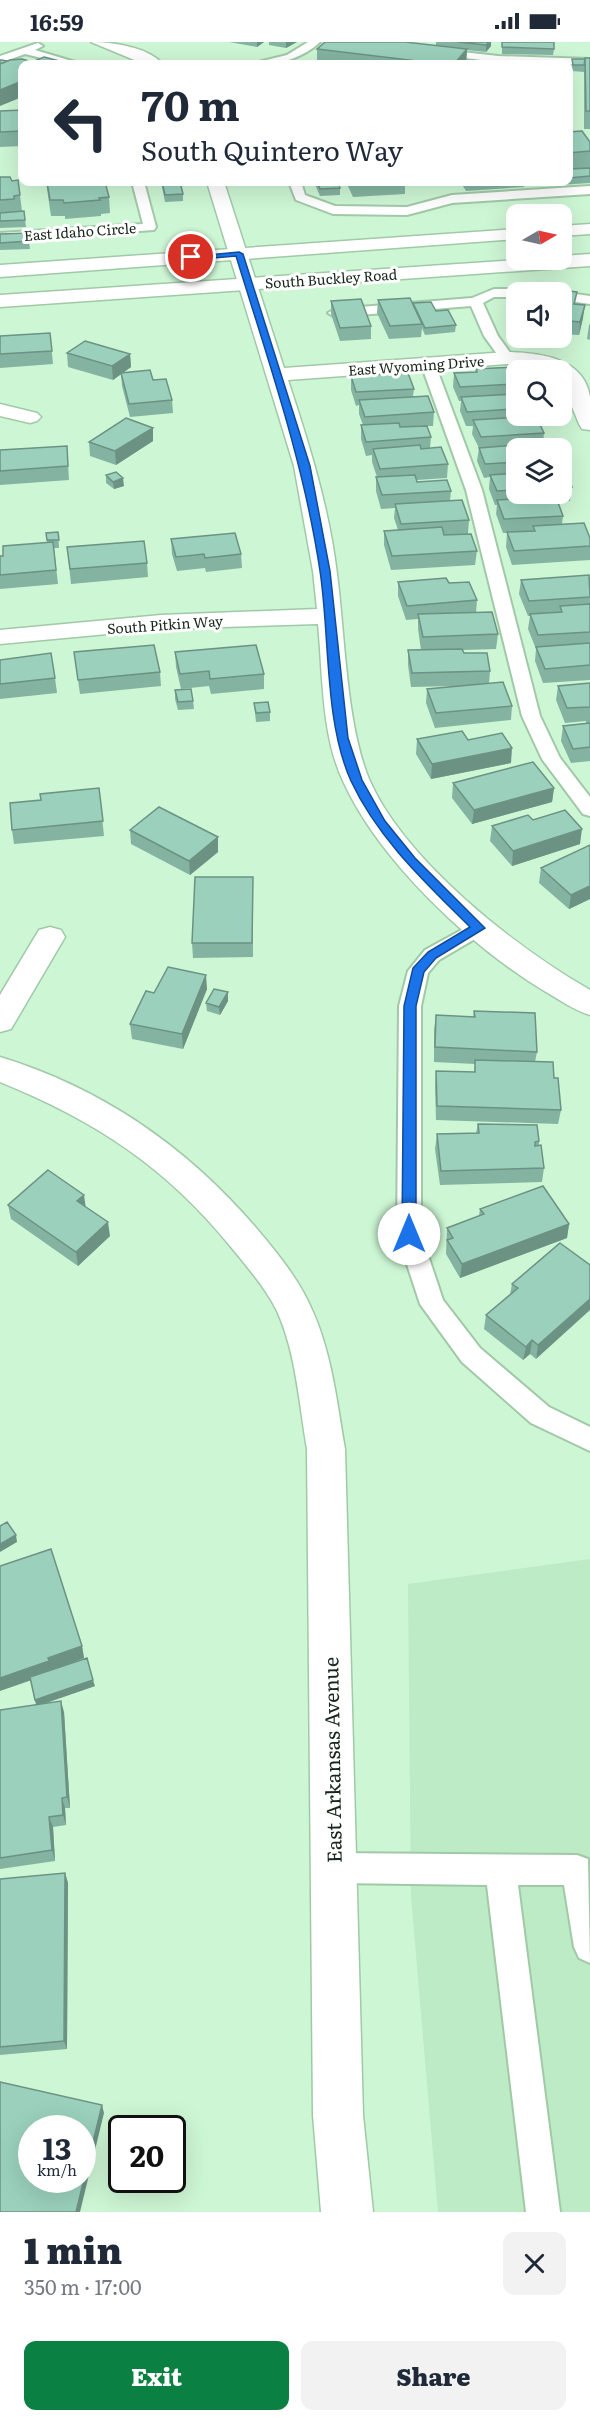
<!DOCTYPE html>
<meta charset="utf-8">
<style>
body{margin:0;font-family:Literata,serif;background:#f2f2f3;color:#1f2937;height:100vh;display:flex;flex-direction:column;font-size:22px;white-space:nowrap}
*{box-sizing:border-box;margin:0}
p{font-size:20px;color:#747a83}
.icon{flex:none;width:33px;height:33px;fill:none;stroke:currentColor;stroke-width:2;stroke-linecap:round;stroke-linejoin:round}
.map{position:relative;height:2170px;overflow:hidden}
.panel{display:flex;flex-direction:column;background:#fff;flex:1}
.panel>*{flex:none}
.hud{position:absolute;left:18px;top:18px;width:555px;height:126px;border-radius:12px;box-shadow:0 6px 24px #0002;background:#fff;color:#1f2937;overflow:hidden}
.needle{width:39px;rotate:81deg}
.buttons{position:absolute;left:506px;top:162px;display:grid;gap:12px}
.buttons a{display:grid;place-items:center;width:66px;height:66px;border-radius:12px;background:#fff;box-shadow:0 6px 24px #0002;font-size:30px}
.speed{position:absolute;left:18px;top:2073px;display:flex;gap:12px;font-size:30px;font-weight:700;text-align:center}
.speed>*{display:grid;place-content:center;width:78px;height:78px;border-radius:50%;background:#fff;box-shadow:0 6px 24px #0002;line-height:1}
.speed small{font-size:15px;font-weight:400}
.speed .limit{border:3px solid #111;border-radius:9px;background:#fff;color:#111}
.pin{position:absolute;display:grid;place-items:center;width:51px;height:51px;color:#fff;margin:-26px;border:3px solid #fff;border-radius:50%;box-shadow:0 2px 6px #0007}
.me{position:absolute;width:66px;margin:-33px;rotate:0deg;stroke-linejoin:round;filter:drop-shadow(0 0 4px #0008)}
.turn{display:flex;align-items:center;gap:21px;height:126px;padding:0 24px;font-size:27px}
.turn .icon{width:78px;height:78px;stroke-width:2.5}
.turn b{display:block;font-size:42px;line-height:51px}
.round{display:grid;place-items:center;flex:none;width:63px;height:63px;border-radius:12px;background:#f2f2f3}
.overview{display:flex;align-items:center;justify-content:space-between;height:102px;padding:0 24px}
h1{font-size:36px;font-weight:800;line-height:45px}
.button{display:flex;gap:12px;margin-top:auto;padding:12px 24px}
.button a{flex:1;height:69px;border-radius:12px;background:#0b8043;color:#fff;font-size:24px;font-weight:800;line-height:69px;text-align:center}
.button a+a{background:#f2f2f3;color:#1f2937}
.status{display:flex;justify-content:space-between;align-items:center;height:42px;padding:0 30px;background:#fff;direction:ltr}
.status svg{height:16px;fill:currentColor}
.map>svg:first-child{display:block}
.built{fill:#bcebc5}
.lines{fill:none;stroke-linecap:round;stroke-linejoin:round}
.service-casing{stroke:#a1c9a8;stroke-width:4}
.minor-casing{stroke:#a1c9a8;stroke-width:3}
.primary-casing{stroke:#a1c9a8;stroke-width:3}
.service{fill:#fff;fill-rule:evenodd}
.minor{fill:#fff;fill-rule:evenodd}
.primary{fill:#fff;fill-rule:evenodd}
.wall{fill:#84b3a2}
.shaded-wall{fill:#6c9284}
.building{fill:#9ad0bc;stroke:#6c9284;stroke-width:1.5;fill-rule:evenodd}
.route{fill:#1a73e8;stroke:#114b97;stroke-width:1.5}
.labels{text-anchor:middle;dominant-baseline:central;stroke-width:6;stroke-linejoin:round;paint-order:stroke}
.far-street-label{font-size:14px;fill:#17261a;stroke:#fff}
.near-street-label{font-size:20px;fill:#17261a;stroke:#fff}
</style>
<div class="status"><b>16:59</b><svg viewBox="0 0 49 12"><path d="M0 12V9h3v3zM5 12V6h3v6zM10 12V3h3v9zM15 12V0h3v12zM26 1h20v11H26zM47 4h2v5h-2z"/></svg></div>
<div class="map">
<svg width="590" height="2170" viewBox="0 0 590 2170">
<rect width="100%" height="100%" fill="#cdf6d4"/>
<!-- built -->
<path class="built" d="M590,1517V2170H438L411,1854L408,1542Z"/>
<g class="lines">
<!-- service casing -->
<g class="service-casing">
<path id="service" d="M308,0H320C302,17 274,25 250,22L287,13Z
M38,1L43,4L35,8L82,22H66L25,12L0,21V14Z
M436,7L498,14L590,17V23L498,20L432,12L431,10Z
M132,140H144L156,185L154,188L0,199V191L143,182Z
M289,140H301L305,153L335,164L407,165L452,153L590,144V152L452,161L407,173L333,172L296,158Z
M494,247H516L522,250H516V255H494L483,261L498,294L514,316L507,320L502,319L484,294L471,264L335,275L328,271L335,267L472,256Z
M559,250H561L590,254V262L561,258Z
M428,318L435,322L482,448L540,674L560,716L590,755V774L583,772L542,717L522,674L466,448L421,322Z
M478,879L485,881L488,886L485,891L439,918L428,931L421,964V1192L443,1258L480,1306L549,1365L590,1385V1409L531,1381L462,1320L420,1262L397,1192L399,964L408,929L425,908Z
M334,1811L577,1813L588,1817L590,1921L579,1916L574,1905L564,1843H518L560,2170H526L487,1843L334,1841L323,1837L319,1826L323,1815Z"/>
</g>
<!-- minor casing -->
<g class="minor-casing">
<path id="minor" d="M91,0C112,0 148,5 163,22H144Z
M207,140H224L284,326L507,310C539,311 584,315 590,355C590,366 590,378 590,388L582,387L579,382L561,338V328L507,322L288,338C309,402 329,465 337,532C345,593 346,681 369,737C404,818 515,905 590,948V973C574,968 560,958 546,950C471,905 379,819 343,739C321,692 323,632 318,582L161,587L0,602V588L161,573L317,567L313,529L294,424Z
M0,362L37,371L41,375L37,379L30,381L0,374Z
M50,885L61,888L65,895L11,987L0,990V953L39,888Z
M0,1015C102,1046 188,1106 257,1187C279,1213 300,1239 313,1270C332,1313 337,1361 345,1407L363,2073L373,2170H321L313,2073L307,1407C299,1361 296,1311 277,1269C266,1246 247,1225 231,1205C166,1125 96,1079 0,1040Z"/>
</g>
<!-- primary casing -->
<g class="primary-casing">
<path id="primary" d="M590,182V192L561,194V184Z
M516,187V197L0,235V223Z
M590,212V224L0,265V253L517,218H561V214Z"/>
</g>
<!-- service -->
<use href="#service" class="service"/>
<!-- minor -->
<use href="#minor" class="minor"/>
<!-- primary -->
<use href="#primary" class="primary"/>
</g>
<!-- wall -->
<path class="wall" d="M229,0H264L257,5Z
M269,0H297L286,6L269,3Z
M436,0H491V4L486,10L467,8L466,22H317V7L436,4Z
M502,0L554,7L553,13L502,12Z
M590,16V87H584V30L572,29V17H585Z
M22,68V104L0,105V69Z
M568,90L590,100V141L560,143L558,140H568Z
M0,135L12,139L18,138L22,169H24L26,185L0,186Z
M46,140H107V144H106L109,155L110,171L101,172V174L65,177V174H51Z
M161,140H180L183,152V159L165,160Z
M314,140H338L340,146V153L320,154Z
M346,140H405V152L353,155Z
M461,140H524V145L466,149L461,141Z
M28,191L30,207L0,208V192Z
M516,250V284L506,283L507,270Z
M561,250L576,262L583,276L579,293L561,292Z
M378,258L413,263V261L436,269L456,283L455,290L425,293L422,286L421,295L389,297L377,271Z
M331,259L371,284V297L340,299L331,272Z
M590,282V298L587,297L589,283Z
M50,291L53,322L0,326V294Z
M67,311L130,312L131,325L124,330L153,338L172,358L173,371L130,375L122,344L121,332L113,338L68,325Z
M476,327L516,331V374H525L524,375L544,391L543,401L516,406V452H561V423L572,445L570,459H558L563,474L562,482L590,504V518L512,523L506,505L507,491H503L496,472L497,463H495L489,447L490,435L484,436L477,419L479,406L472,392L473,384H466L460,369L461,359H459L453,345L454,331L475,330Z
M351,334L414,347L413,354L434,370L433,384H427L431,395L430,406L448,422L447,436L417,438V440L451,449L450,459L469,478L468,492L477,509L475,523L391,528L384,503V489L398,488L394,476L395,466L381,467L376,449V435H377L372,420V413L366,414L361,397V383H363L359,372V363L356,364L351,348Z
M153,386V399L116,423L90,414L89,400Z
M67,404L69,438L0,443V408Z
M106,433L124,444L114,447L106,441Z
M58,490L59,506H54L58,542L0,547V514L47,501L46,491Z
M171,497L241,512L242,526L206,530L205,526L177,529L172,512Z
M67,505L147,521L148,535L71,542Z
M590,535V638L543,641L535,619L536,607L528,587L530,574H528L519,552L521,538Z
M398,540L449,541L477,558L476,571L498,592L496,607L463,608L464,611L490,629L489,641L512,664L511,678L435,686L426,661L427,647L455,644L411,645L408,623V608H421L418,587V577L406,578L398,554Z
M74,610L160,630L161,644L80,652Z
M175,610L264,632V647L211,652L209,644L181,647L176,625Z
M0,618L55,636L57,651L0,657Z
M590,641V719L571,721L561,699L563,684L586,682V679L565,681L556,658L558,644Z
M175,648L193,659L194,667L178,668L175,657Z
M254,661L270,670V679L256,680Z
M417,697L468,698L511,721L431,737L416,712Z
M453,741L554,746L552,760L472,782L452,756Z
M99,746L104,794L14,802L12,788L41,758Z
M492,784L580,802L512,824L490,799Z
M130,788L218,795V810L190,833L131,802Z
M590,803V857L569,867L539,841L541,826Z
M253,835V915L193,916L192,901Z
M207,947L183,1007L132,997L130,982L154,951Z
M228,950V959L220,973L207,969L206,961Z
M474,969L537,1010L535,1020L554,1036L561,1068L558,1082L436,1078L435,1044L436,1029L474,1030L475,1022L434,1020V988L436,973L473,975Z
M478,1082L539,1099V1104L544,1126L542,1140L440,1143L435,1107L437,1092L476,1091Z
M8,1163L86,1165L110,1194L78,1224L11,1177Z
M480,1167L569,1182L567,1196L460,1236L446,1212L447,1186L479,1174Z
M560,1201L536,1317L530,1312L523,1318L484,1287L486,1273L510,1253L512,1242Z
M82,1604L84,1616L53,1627L95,1644L46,1661L64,1670L70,1766H65L66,1783L53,1785L55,1819L0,1827V1668L36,1663L30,1638Z
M65,1831L68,1841L67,2007L0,2013V1837Z"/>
<!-- shaded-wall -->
<path class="shaded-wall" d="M257,0H264L257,5Z
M286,0H297L286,6Z
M489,0H491V4L486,10V3Z
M467,7L466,22H454Z
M22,39V55L0,64V48Z
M585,263L583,276L579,293L580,280Z
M130,312L131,325L113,338L112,324Z
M153,386V399L116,423L115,409Z
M123,436L124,444L114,447L113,440Z
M512,706L511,721L431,737L432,722Z
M554,746L552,760L472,782L474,768Z
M582,787L580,802L512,824L513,809Z
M218,795V810L190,833L189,819Z
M590,844V857L569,867L571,853Z
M206,933L207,947L183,1007L182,992Z
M228,950V959L220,973L219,965Z
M84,1153L86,1167L77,1159Z
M108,1180L110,1194L78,1224L76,1210Z
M569,1182L567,1196L460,1236L462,1222Z
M590,1255V1268L536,1317L538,1303Z
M532,1298L530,1312L523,1318L526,1305Z
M16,1493L17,1500L0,1510V1502Z
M82,1604L84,1616L52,1628V1631L0,1649V1636L48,1616Z
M93,1638L95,1644L37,1664L35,1658Z
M61,1659L64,1670L70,1766L67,1755Z
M62,1756L65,1766L66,1783L63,1773Z
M49,1775L53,1785L55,1819L52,1808Z
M65,1831L68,1841L67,2007L64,1999Z
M102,2063L104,2071L80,2170H76Z"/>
<!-- building -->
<path class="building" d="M325,0H405L467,7L454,22H442L317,7Z
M458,0H489L486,3Z
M502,0H554V7L502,5Z
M44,15L71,22H41L32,20Z
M585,16H590V69H586Z
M22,17L40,22H22V39L0,48V22L10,18Z
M572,17H585L584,23H573Z
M0,18H2L7,19L0,22Z
M502,20L552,21V22H502Z
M280,21V22H256Z
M22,68V89L0,90V69Z
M582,89L590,100V109L568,111V90Z
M590,126V134L568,136V127Z
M0,135H10L12,139L18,138L20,153L14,154V157L0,158Z
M47,140H105L109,155L99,156L100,158L64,161L63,158H50Z
M162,140H180L183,152L165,153Z
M317,140H338L340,146L320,147Z
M352,140H402L353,143Z
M464,140H508L466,142Z
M24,169L25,178L0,179V171Z
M28,191L29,199L0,201V192Z
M513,244L546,247L545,250H516V270H507Z
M558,248L577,250L574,262L585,263L580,280L561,278V250H557Z
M410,256L422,282L390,284L378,258Z
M361,257L371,284L340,286L331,259Z
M431,260L436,269L448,268L456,283L425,286L413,261Z
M50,291L52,309L0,312V294Z
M85,299L130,312L112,324L67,311Z
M513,325L516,331V342L460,345L454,331L477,330L476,327Z
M150,328L153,338L166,337L172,358L129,362L121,331Z
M408,331L414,347L356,350L351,334Z
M516,352V367L467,370L461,355Z
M428,354L434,370L365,375L359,358Z
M536,374L544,391L481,395L473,378Z
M126,376L153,386L115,409L89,400Z
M399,381L400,385L427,384L431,395L366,400L361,383Z
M544,401L546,406H516V420L485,422L479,406Z
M420,403L421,407L441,405L448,422L380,427L373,407Z
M67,404L68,424L0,429V408Z
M561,423H562L572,445H561Z
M116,430L123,436L113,440L106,433Z
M516,431V448L497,449L490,433Z
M415,433L417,440L447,438L451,449L382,453L376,435Z
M556,455L563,474L504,477L497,458Z
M462,458L469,478L401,482L395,462Z
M584,481L590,496V504L514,509L507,490L535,489L533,484Z
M442,485L444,493L471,492L477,509L392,514L384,489Z
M58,490L59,498H47L46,491Z
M235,491L241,512L205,516L204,512L176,515L171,497Z
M144,499L147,521L70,527L67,505Z
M53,500L56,528L0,533V514H3V504Z
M589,533L590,555L529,559L521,538Z
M446,536L449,541L469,540L477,558L407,564L398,540Z
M590,562V590L538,593L530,572L562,570L560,564Z
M492,570L498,592L423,595L418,572Z
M590,601V623L545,627L536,605Z
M154,603L160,630L78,638L74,610Z
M256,603L264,632L210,637L209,629L180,632L175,610Z
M462,607L464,611H487L490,629L412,631L408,608Z
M51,611L55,636L0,642V618Z
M503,640L512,664L436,671L427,647Z
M590,641V665L567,666L558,644Z
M191,647L193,659L178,660L175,648Z
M268,660L270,670L256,671L254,661Z
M590,681V705L573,707L563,684Z
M462,689L468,698L502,691L512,706L432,722L417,697Z
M533,720L554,746L474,768L453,741Z
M99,746L103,779L12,788L10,761L41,758L40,752Z
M159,765L218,795L189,819L130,788Z
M565,768L582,787L513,809L492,784L528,773L533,778Z
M590,803V844L571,853L541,826Z
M195,835H253L252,901H192Z
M168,925L206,933L182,992L130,982L146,949L154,951Z
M214,947L228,950L219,965L206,961Z
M474,969L535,971L537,1010L435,1005L436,973L475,975Z
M475,1018L553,1020L554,1036H558L561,1068L437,1064L436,1029L475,1030Z
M478,1082L537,1083L539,1099L535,1100V1104L541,1103L544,1126L441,1129L437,1092L479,1091Z
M48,1128L84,1153L77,1159L108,1180L76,1210L8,1163Z
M543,1144L569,1182L462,1222L447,1198L453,1196L447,1186L484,1172L480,1167Z
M560,1201L590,1223V1257L538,1303L532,1298L526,1305L486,1273L518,1246L512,1242Z
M7,1480L16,1493L0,1502V1484Z
M51,1507L82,1604L48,1616L49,1619L0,1636V1524Z
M87,1616L93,1638L35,1658L30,1635Z
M61,1659L67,1755L62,1756L63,1773L49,1775L52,1808L0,1816V1668Z
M65,1831L64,1999L0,2005V1837Z
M0,2040L102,2063L76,2170H0ZM32,2086H82V2138H32Z"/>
<!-- route -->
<path class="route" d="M239,210L243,212L310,424L330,529L348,696L362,738L385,779L415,816L485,886L436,916L424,930L416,964V1192L409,1198L402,1192L404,964L413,926L428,910L470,885C426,841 378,797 351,739C324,679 330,594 320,529C304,421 268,318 236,214L191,218L187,215Z"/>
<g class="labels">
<!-- far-street labels -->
<g class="far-street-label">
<text transform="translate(80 189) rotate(-4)">East Idaho Circle</text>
<text transform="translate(331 236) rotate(-4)">South Buckley Road</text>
<text transform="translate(416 323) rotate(-4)">East Wyoming Drive</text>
<text transform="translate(165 582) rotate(-4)">South Pitkin Way</text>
</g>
<!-- near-street labels -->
<g class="near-street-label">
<text transform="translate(331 1718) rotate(-91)">East Arkansas Avenue</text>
</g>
</g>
</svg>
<div class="buttons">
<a><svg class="needle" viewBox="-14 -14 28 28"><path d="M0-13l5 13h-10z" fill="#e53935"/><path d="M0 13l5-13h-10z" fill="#747a83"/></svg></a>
<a><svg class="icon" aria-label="sound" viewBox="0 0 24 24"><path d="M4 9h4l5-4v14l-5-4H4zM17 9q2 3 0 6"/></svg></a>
<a><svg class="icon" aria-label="search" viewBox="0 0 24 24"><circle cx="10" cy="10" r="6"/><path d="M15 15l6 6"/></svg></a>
<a><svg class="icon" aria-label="layers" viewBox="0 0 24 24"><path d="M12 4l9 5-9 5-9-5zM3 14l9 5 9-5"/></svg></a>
</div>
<div class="speed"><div>13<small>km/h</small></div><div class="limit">20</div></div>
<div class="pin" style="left:191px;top:215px;background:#d93025"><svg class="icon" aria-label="arrive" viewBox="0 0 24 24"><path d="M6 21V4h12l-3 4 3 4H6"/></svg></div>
<svg class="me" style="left:409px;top:1192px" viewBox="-20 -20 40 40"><circle r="19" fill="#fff"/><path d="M0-13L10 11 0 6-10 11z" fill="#1a73e8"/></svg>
<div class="hud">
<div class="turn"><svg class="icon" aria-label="left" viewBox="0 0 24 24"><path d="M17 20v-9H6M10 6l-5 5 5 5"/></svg><div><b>70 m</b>South Quintero Way</div></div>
</div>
</div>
<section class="panel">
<div class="overview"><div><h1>1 min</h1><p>350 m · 17:00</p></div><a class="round"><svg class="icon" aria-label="close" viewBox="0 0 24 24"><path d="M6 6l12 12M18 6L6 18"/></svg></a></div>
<div class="button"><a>Exit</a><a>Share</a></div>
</section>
